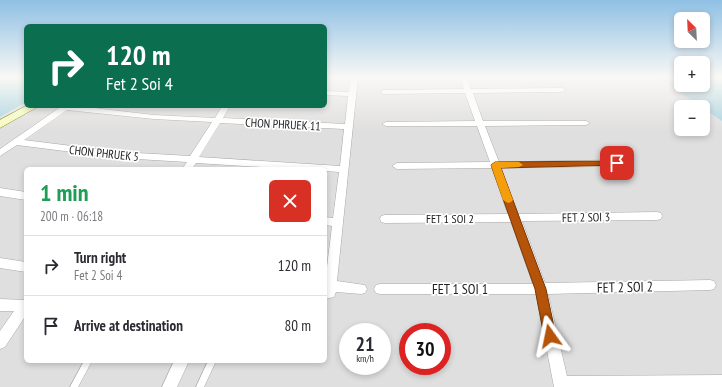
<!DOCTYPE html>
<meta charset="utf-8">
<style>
body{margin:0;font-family:"PT Sans Narrow",sans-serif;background:#f7f7f7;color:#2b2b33;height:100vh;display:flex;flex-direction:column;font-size:15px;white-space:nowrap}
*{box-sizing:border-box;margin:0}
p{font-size:13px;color:#7c7c81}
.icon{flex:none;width:22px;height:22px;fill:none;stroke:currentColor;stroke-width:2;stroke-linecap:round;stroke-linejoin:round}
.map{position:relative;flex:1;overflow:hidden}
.drawer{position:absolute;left:24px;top:167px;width:303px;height:196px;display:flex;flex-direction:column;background:#fff;border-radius:6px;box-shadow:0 2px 6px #0003}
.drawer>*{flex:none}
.banner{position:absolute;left:24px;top:24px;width:303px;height:84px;border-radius:6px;box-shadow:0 2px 6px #0003;background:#0b6e4f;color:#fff;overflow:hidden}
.needle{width:26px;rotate:336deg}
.controls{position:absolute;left:674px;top:12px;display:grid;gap:8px}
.controls a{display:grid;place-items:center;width:36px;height:36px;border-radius:6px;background:#fff;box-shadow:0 2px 6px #0003;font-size:20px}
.speed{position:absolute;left:339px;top:323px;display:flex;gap:8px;font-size:20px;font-weight:700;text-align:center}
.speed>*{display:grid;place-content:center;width:52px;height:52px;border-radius:50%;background:#fff;box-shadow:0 2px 6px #0003;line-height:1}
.speed small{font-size:10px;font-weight:400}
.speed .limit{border:6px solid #d22;background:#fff;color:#111}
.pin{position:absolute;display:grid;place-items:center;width:34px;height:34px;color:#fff;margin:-17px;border-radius:8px;box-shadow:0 2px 6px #0006}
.me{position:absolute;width:44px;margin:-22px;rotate:348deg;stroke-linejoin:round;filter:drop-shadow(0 0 3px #0008)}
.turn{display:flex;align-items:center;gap:14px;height:84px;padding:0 16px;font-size:18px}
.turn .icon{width:52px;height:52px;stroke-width:2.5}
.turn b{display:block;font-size:28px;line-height:34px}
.round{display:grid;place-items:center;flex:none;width:42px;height:42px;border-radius:6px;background:#f7f7f7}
.headline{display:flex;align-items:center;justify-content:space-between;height:68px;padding:0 16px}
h1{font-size:24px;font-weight:800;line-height:30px;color:#1e9e55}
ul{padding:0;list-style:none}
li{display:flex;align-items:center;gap:12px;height:60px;padding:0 16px;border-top:1px solid #e1e1e2}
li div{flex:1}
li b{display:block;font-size:15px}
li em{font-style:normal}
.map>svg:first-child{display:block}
.residential{fill:#e0dfdf;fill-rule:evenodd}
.water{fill:#aad3df}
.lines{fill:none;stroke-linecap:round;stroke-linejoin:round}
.lane-casing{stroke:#a9a9a9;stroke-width:1}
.street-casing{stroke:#a9a9a9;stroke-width:1}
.secondary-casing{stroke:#707d05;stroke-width:1}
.lane{fill:#fff;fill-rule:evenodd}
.street{fill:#fff;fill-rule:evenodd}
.secondary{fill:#f7fabf;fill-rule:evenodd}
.route{fill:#b45309;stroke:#753606}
.slow{fill:#f59e0b}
.labels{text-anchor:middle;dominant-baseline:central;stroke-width:3.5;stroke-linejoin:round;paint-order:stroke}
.street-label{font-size:12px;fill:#222;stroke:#fff}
.near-street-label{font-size:14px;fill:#222;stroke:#fff}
</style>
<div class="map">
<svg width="722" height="387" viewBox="0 0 722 387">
<rect width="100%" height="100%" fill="#f2efe9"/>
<!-- residential -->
<path class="residential" d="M0,77H26V106H325V77H681V85H703V77H722V387H0ZM681,107H703V129H681ZM26,169H325V361H26ZM348,332H382V366H348ZM408,332H442V366H408Z"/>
<!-- water -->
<path class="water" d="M0,77H26V102L0,117Z
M658,77H681V85H703V77H714L722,81V121Z"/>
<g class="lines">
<!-- lane casing -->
<g class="lane-casing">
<path id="lane" d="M84,361H92L78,387H70Z
M208,361H216L204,387H196Z"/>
</g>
<!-- street casing -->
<g class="street-casing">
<path id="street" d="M350,77H358L337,281L365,285L367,289L365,293L361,294L336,292L334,297L325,299V283L332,226L325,225V217L333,218L339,172L325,171V169H295L196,163L192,169H182L187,162L120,158L17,145L0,156V149L62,106H77L154,115L215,118L222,106H230L223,118L345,124L348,96L325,95V91L349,92ZM67,110L154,119L212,122L190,156L120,152L24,140ZM220,123L344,129L340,166L199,157Z
M460,77H466L471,89L562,88L566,90L562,92L473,93L483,121H586L590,123L586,125L485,126L499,162L617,160L622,163L617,166L501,168L518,214L657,212L661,213L662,216L661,219L657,220L522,221L545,283L710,280L714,281L716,285L714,289L710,290L548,294L567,376L722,375V387H554L536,294H380L376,293L374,289L376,285L380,284H533L511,222L385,223L381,222L380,219L381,216L385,215L508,214L492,168L397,169L392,166L397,163L490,162L477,126H386L382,124L386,122L475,121L465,93L384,94L380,92L384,90L464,89Z
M0,188L26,192V200L0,196Z
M0,258L26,262V272L0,268Z
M0,299L26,300V315L5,347L0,349V331L14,311H0Z
M174,361H189L177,387H162Z"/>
</g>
<!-- secondary casing -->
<g class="secondary-casing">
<path id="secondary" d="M26,106H39L0,128V120Z"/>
</g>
<!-- lane -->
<use href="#lane" class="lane"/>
<!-- street -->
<use href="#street" class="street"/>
<!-- secondary -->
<use href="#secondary" class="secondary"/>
</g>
<!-- sky -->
<linearGradient id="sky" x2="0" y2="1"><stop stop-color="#8fc0e4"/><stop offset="0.59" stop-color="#f9f8f5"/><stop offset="1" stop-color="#f9f8f5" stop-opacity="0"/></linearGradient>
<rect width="722" height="131" fill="url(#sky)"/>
<!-- route -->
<path class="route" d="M617,161L622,163L620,165L501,168L546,289L556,336L555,340L550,342L546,340L544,336L535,289L491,165L495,162Z"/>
<!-- slow -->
<path class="slow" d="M495,162H519L523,165L519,167L501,168L513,200L511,202L508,203L503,200L491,165Z"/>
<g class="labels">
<!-- street labels -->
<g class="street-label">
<text transform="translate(283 124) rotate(3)">CHON PHRUEK 11</text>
<text transform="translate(104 153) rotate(6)">CHON PHRUEK 5</text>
<text transform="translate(586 217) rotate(-1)">FET 2 SOI 3</text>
<text x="450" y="218">FET 1 SOI 2</text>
</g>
<!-- near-street labels -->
<g class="near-street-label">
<text transform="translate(625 287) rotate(-1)">FET 2 SOI 2</text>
<text x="460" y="289">FET 1 SOI 1</text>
</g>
</g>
</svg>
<div class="controls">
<a><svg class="needle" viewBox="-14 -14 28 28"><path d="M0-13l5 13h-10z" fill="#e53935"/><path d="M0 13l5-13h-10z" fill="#7c7c81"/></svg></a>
<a>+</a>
<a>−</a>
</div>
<div class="speed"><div>21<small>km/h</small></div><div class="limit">30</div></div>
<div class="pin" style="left:617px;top:163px;background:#d93025"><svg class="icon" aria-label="arrive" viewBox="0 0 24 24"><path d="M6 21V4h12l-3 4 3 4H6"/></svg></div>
<svg class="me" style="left:550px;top:336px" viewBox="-20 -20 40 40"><path d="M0-17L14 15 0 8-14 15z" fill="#b45309" stroke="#fff" stroke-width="4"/></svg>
<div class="banner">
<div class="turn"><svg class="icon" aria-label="right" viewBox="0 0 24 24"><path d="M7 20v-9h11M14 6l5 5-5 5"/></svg><div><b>120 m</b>Fet 2 Soi 4</div></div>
</div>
<section class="drawer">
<div class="headline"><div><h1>1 min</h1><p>200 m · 06:18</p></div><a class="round" style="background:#d93025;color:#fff"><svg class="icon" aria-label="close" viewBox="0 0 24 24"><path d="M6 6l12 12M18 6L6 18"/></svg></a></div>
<ul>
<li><svg class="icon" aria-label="right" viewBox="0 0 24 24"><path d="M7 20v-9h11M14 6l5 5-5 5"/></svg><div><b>Turn right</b><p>Fet 2 Soi 4</p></div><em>120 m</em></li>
<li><svg class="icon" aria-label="arrive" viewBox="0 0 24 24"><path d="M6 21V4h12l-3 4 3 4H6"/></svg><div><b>Arrive at destination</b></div><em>80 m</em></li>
</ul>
</section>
</div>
